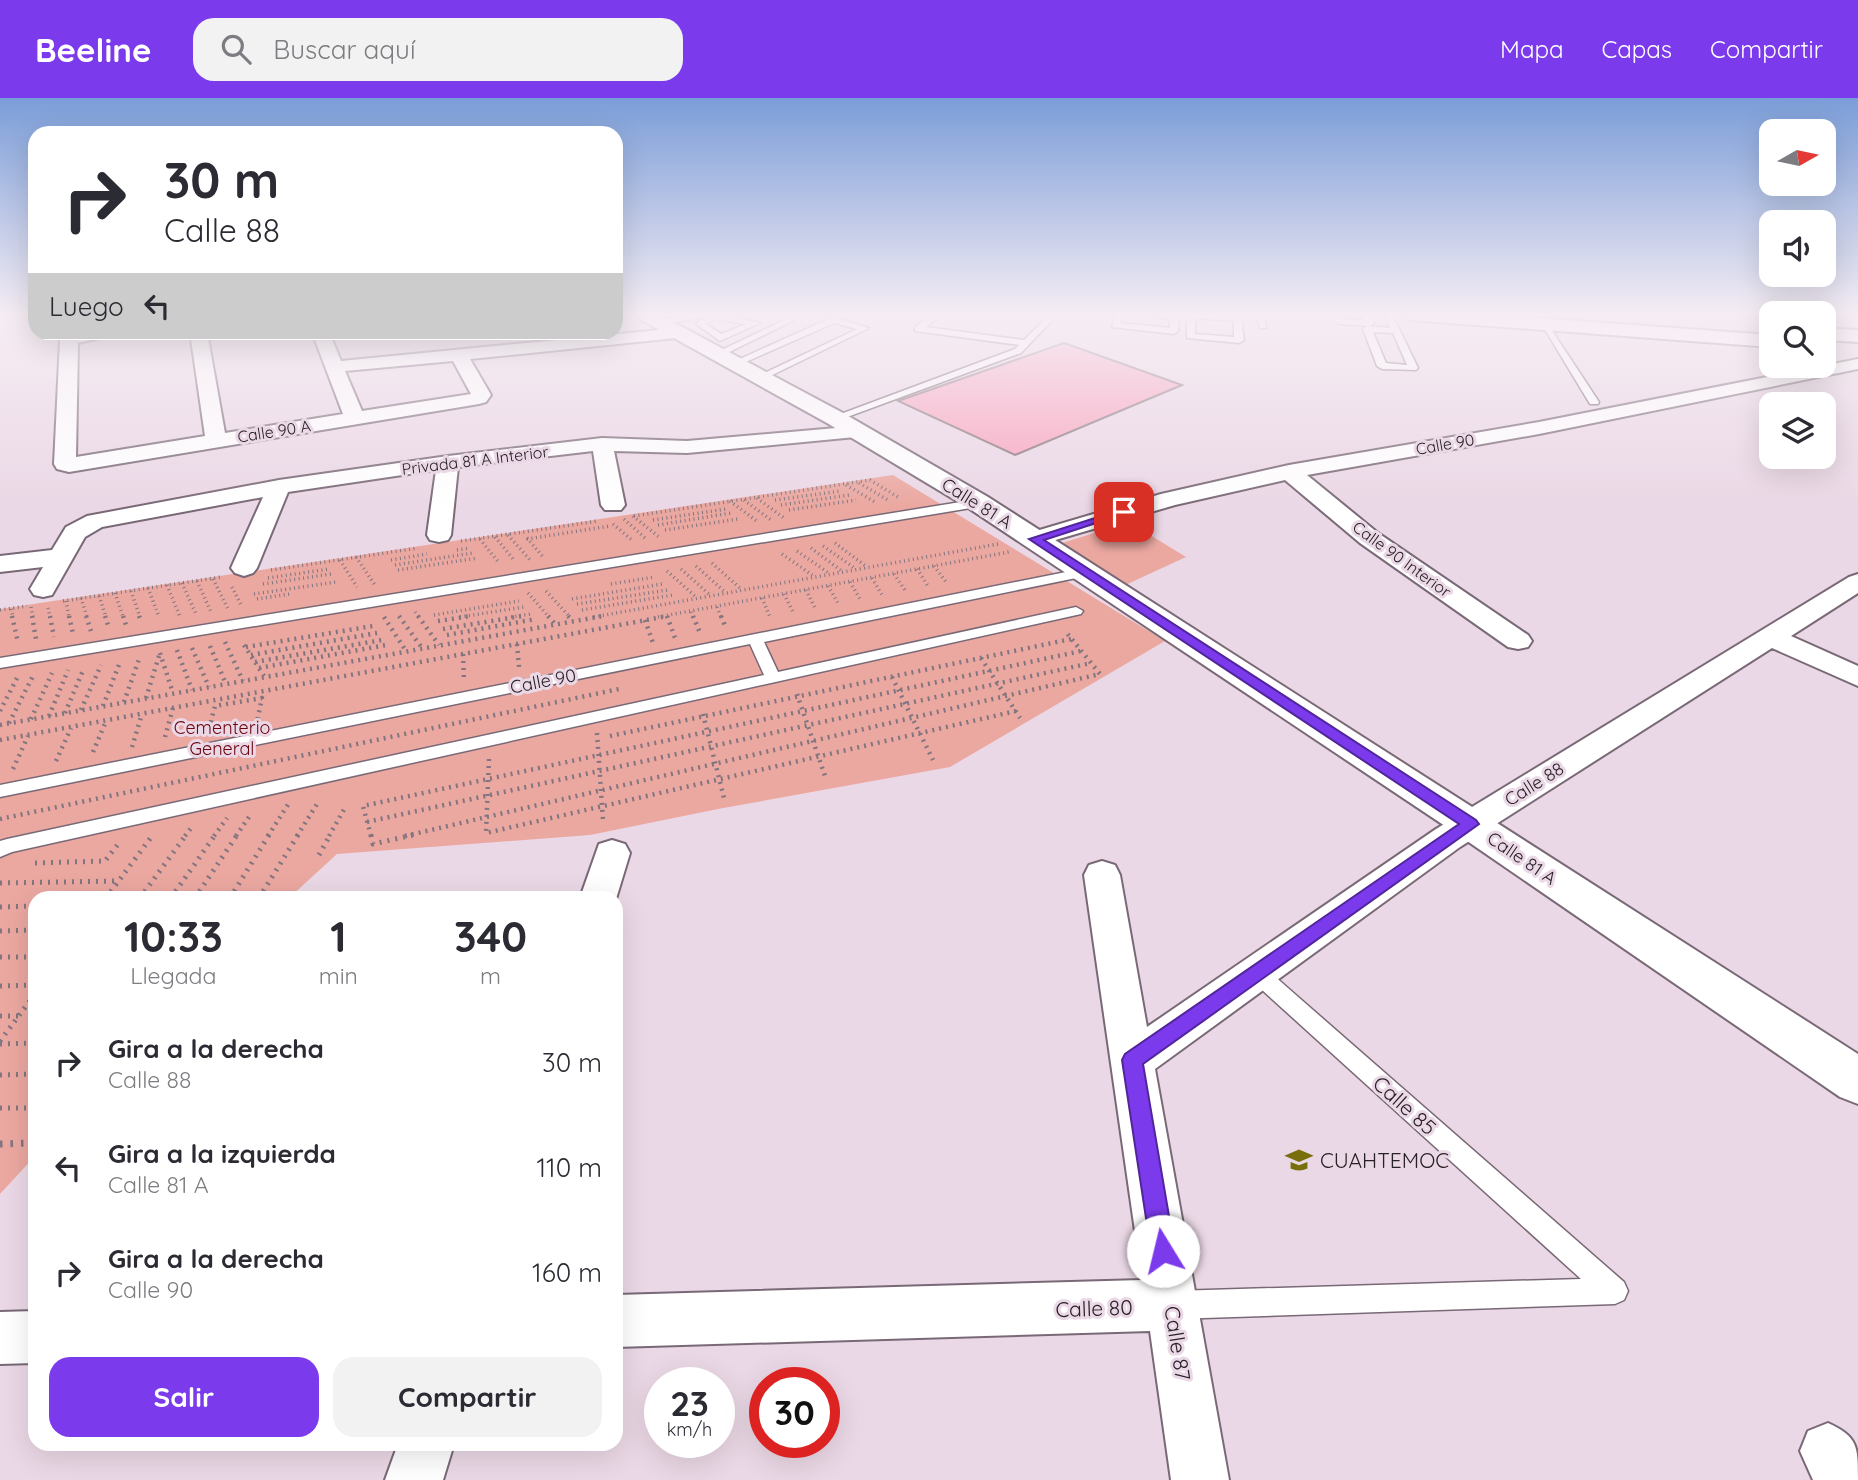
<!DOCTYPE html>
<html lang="es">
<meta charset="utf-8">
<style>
body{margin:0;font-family:Quicksand,sans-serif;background:#f2f2f3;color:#2b2b33;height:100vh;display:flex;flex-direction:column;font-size:26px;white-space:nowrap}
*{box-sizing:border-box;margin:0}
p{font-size:23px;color:#7c7c81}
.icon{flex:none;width:38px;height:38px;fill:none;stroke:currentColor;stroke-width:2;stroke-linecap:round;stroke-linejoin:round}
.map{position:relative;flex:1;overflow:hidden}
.panel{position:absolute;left:28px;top:793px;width:595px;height:560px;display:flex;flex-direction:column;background:#fff;border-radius:21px;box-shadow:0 7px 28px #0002}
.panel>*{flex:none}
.banner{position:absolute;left:28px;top:28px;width:595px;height:214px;border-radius:21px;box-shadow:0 7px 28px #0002;background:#fff;color:#2b2b33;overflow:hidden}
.needle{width:46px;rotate:81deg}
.buttons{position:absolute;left:1759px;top:21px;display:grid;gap:14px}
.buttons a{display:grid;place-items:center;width:77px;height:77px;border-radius:14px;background:#fff;box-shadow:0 7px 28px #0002;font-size:35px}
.speed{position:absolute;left:644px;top:1269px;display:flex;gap:14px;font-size:35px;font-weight:700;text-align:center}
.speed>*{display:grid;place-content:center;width:91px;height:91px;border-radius:50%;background:#fff;box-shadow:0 7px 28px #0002;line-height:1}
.speed small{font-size:18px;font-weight:400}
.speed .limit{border:10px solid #d22;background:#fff;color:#111}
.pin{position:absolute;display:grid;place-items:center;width:60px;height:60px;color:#fff;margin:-30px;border-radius:14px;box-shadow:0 4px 10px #0006}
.me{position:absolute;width:77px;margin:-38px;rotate:351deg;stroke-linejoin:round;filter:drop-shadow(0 0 5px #0008)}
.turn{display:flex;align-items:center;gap:24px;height:147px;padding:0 21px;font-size:32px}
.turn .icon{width:91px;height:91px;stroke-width:2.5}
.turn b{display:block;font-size:49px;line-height:60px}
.then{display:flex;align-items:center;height:66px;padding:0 21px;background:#0003;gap:14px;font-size:26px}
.eta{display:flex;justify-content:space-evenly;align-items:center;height:119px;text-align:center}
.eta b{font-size:42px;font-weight:700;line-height:49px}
.cta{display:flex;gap:14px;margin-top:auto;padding:14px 21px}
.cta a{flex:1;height:80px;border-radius:21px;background:#7c3aed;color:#fff;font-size:28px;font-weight:700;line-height:80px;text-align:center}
.cta a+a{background:#f2f2f3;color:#2b2b33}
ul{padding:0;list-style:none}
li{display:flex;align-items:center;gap:21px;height:105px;padding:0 21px}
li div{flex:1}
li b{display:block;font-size:26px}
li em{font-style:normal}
header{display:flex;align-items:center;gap:42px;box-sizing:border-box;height:98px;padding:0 35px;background:#7c3aed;color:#fff}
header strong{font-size:33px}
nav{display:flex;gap:38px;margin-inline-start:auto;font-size:24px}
.search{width:490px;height:63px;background:#f2f2f3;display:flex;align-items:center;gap:18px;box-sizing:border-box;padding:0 24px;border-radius:21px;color:#7c7c81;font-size:26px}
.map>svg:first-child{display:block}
.green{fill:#eba8a1}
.building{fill:#f8a5bf;stroke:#8a757b;stroke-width:2}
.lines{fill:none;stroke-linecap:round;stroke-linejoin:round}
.service-casing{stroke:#796976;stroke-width:3}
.minor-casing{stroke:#796976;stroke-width:4}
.tertiary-casing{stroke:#796976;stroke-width:4}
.primary-casing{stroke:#796976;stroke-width:4}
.path-far3{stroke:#82757f;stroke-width:3.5;stroke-dasharray:1 3.5;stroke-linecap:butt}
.path-far2{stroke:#82757f;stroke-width:4.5;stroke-dasharray:2 5;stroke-linecap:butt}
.path-far1{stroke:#82757f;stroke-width:5;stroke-dasharray:2 6;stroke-linecap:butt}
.path{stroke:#82757f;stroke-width:7;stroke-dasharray:2.5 8;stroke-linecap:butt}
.service{fill:#fff;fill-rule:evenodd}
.minor{fill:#fff;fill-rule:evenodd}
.tertiary{fill:#fff;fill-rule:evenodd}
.primary{fill:#fff;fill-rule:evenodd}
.route{fill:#7c3aed;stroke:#51269a;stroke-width:2}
.labels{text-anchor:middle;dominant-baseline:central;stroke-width:6;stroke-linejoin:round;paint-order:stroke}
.far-street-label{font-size:16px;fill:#282127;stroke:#ebd8e6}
.street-label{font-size:18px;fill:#282127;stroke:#ebd8e6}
.park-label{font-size:18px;fill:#6c040e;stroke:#ebd8e6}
.near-street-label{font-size:21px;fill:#282127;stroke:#ebd8e6}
.near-poi-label{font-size:21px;fill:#282127;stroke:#ebd8e6;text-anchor:start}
</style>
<header>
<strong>Beeline</strong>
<div class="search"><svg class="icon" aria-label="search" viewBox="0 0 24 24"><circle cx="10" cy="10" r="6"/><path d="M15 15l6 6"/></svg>Buscar aquí</div>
<nav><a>Mapa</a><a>Capas</a><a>Compartir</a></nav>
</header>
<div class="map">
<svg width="1858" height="1382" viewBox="0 0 1858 1382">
<rect width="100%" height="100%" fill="#ebd8e6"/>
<!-- green -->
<path class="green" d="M893,377L1165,543L950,669L718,711L590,737L337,756L289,800H35V1058L0,1096V511Z
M1129,424L1186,459L1121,489L1059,446Z"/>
<!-- building -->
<path class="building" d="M1064,245L1182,287L1015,357L898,303Z"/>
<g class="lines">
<!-- service casing -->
<g class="service-casing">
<path id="service" d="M688,216H714L760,225L720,243L696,226L705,219L660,227L656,224ZM714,221L746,226L721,236L706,226Z
M797,216H807L721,258L713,256Z
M1050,216H1058L1021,255L839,322L830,320L1015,251L1019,247L915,233V229L931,217L938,219L926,229L1024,242Z
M1115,216H1123L1120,225L1170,230V221L1135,216H1179L1178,233L1174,236L1112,229Z
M1187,216L1241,219L1244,242L1239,245L1187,240ZM1195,220L1234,223V239L1195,236Z
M1256,216H1264L1266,230H1260Z
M1311,216H1324L1320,219Z
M1331,216H1339L1341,221L1364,222L1362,216H1370L1374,225L1370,228L1338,226Z
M1384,216H1392L1418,270L1416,272L1382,271L1377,268L1363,231L1367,228L1390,230ZM1373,234L1393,235L1407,267L1386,265Z
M833,219L869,230L764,281L756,279L857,231L834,225L739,267L731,265Z
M1541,225H1547L1599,304L1598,306H1590Z
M979,401L983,402V408L0,570V560Z
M1086,470L1091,471V477L764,544L778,574L1076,509L1083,513L1081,516L12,754L0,759V743L7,741L764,577L750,546L0,699V687Z
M1258,867L1265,870L1624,1184L1628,1193L1624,1202L1615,1206L1174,1221L1164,1217L1160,1207L1164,1197L1174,1193L1581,1181L1251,882L1248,876L1251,870Z"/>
</g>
<!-- minor casing -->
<g class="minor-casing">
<path id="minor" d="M680,230L689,235L686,239L470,261L491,297L486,304L479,306L69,374L57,371L54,366L60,242L63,238L79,234H111L109,238L78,245L76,359L205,338L190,234H207L225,335L343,316L312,234H329L341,263ZM453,263L471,296L362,313L345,273Z
M1858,261V271L1539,336L1307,377L1378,435L1528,537L1532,543L1528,549L1518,551L1508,549L1360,445L1285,382L1175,407L1035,448L1026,446L1023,441L1026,436L1161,396L1289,367L1539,324Z
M859,328L866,330L869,334L866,338L687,355L614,353L625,407L621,412H605L601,407L593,353L458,369L451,437L448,442L439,444L430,442L427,437L436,372L288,394L257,470L253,475L244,478L235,475L231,470L263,399L102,429L85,439L52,497L43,499L34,497L30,491L43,469L0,474V458L52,452L66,429L87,418L279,382L448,358L602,340L687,343Z
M1858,476V495L1791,538L1858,568V588L1772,550L1460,749L1155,971L1229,1382H1171L1150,1233L616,1249V1197L1142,1182L1084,777L1089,767L1102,763L1115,767L1120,777L1147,929L1436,731L1849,479Z
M612,742L625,746L630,755L616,801L580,800L599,746Z
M35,1213V1265L0,1266V1214Z
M1828,1325C1858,1339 1858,1348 1858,1382H1813L1800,1353L1808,1333Z
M398,1346H454L443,1382H385Z"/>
</g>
<!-- tertiary casing -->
<g class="tertiary-casing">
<path id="tertiary" d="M636,216H658L843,315L988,399L1858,956V1006L1840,999L1457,736L970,411L827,325L638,220Z"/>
</g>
<!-- primary casing -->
<g class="primary-casing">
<path id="primary" d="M1401,216H1482L1771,237V249L1411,222Z
M1824,230L1858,232V244L1824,242Z"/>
</g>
<!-- path-far3 -->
<path class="path-far3" d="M859,385L888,402
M846,387L875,404
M757,400L784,420
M744,402L771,422
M775,402L841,393
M730,403L758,424
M781,407L849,397
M789,412L856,402
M633,418L659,439
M634,418L870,382L898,399
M624,421L646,441
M653,422L726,411
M613,426L633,443
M658,427L731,415
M665,432L738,421
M508,437L530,462
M495,439L514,462
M527,440L544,460
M480,441L499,465
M527,441L610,428
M461,443L598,423
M835,445L867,469
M823,448L856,471
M811,450L843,474
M457,452L470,450
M797,453L830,476
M782,456L815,479
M356,459L375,487
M340,462L357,489
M391,462L427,456
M712,465L742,492
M395,467L473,455
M696,468L726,495
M934,468L946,484
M681,471L711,498
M917,471L928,488
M271,472L418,450
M398,472L478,460
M667,473L697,500
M894,476L905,492
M268,480L329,471
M872,480L882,497
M213,481L228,511
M197,483L211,514
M850,484L860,501
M182,485L196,516
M263,486L331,476
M611,486L655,479
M167,487L180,519
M828,488L838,505
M232,489L242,509
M148,490L159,519
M806,492L815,510
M131,493L140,519
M546,493L570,519
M115,495L123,519
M528,495L549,519
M254,496L336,484
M784,496L793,514
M99,498L106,519
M81,500L87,519
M762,500L770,519
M257,501L290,496
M572,501L662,486
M63,503L221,479
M66,503L69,519
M577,506L668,492
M31,509L33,519
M717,509L721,519
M48,510L50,519
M11,511L13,519
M0,512L27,508
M582,512L673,497
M415,514L419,519
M691,514L693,519
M434,517L519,503
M460,519L524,509
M511,519L531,516
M594,519L998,446
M658,519L1009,454"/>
<!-- path-far2 -->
<path class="path-far2" d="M12,518L18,544
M32,518L36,541
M50,518L54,539
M69,518L73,536
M86,518L91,533
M105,518L109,530
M123,518L126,527
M139,518L141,523
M399,518L422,550
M418,518L439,547
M548,518L555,526
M568,518L573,523
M667,518L675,540
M693,518L700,535
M721,518L726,530
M384,519L406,553
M645,522L653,545
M438,523L471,518
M443,531L522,518
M447,537L536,521
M225,544L243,583
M517,546L519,569
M244,547L264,578
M210,548L226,586
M246,549L373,528
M192,550L209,589
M177,552L192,592
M160,555L173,595
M463,556L464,583
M251,557L377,535
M981,560L1020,620
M255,564L382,542
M259,570L386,547
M892,579L933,662
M797,596L826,681
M146,600L159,558
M124,604L139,561
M103,608L120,564
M81,612L101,567
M0,613L17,580
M65,615L84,570
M703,616L724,700
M49,618L68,572
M31,621L52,575
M9,625L33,578
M0,627L603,518
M209,631L215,608L262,600L257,624
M597,635L603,722
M610,638L1071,541
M165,639L173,610
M0,642L668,518
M132,649L142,616
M93,654L106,623
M489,661L486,735L1016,613
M56,663L71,630
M13,671L28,638
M0,721L619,591
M367,724L1091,565
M185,738L191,730
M214,738L227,720
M236,738L251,716
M268,738L289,705
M297,738L317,706
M329,738L346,708
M371,738L363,708L1081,553
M405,738L1100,576L1066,534"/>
<!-- path-far1 -->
<path class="path-far1" d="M371,737L373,746L413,737
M319,757L330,737
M35,765L105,763L119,745
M0,785L119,783
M106,800L152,738
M140,800L186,737
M171,800L215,737
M195,800L237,737
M230,800L269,737
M259,800L298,737
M0,809L35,808
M0,833L35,832
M0,859H35
M0,888L35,887
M0,918H19
M0,943L35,896
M0,946L35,945
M0,977L35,976
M0,1010H35"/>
<!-- path -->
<path class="path" d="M0,1046L31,1045"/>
<!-- service -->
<use href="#service" class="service"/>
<!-- minor -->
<use href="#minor" class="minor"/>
<!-- tertiary -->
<use href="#tertiary" class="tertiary"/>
<!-- primary -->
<use href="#primary" class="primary"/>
</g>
<!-- sky -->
<linearGradient id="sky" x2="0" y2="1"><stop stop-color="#7b9dd8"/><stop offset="0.53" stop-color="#f6edf4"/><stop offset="1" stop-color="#f6edf4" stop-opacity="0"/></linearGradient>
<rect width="1858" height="409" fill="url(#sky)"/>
<!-- route -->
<path class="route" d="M1120,412L1130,414L1044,442L1476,722L1479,726L1143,966L1175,1153L1171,1161L1163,1165L1155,1161L1151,1153L1122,962L1125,956L1459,726L1029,441Z"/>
<!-- icons -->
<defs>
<g id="school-bare" transform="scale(2.1)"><path d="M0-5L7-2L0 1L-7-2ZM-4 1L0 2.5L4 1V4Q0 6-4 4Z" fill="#786e0c" stroke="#ebd8e6" stroke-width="2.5" paint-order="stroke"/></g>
</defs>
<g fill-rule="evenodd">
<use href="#school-bare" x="1299" y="1062"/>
</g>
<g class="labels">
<!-- far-street labels -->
<g class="far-street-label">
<text transform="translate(274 333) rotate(-9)">Calle 90 A</text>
<text transform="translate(1445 346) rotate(-10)">Calle 90</text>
<text transform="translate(475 362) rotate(-7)">Privada 81 A Interior</text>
<text transform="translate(1402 461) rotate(36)">Calle 90 Interior</text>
</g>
<!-- street labels -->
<g class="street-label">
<text transform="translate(977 405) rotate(32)">Calle 81 A</text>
<text transform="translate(543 583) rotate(-11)">Calle 90</text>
<text transform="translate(1534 686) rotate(-32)">Calle 88</text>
<text transform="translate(1522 760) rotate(34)">Calle 81 A</text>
</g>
<!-- park labels -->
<g class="park-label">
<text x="222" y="629">Cementerio<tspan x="222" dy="21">General</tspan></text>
</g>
<!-- near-street labels -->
<g class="near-street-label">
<text transform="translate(1405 1007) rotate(42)">Calle 85</text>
<text transform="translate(1094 1210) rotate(-2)">Calle 80</text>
<text transform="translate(1178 1245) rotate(81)">Calle 87</text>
</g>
<!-- near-poi labels -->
<g class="near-poi-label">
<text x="1320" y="1062">CUAHTEMOC</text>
</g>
</g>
</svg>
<div class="buttons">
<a><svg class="needle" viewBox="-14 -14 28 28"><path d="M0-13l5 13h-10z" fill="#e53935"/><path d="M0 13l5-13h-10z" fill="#7c7c81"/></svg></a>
<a><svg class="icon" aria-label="sound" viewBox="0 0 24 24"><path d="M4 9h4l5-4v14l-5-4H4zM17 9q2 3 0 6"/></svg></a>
<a><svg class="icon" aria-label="search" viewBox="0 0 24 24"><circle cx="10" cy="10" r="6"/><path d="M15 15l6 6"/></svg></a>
<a><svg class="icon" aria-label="layers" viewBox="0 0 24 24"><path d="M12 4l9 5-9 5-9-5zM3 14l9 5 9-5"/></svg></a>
</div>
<div class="speed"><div>23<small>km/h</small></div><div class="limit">30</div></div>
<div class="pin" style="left:1124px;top:414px;background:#d93025"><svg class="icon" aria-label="arrive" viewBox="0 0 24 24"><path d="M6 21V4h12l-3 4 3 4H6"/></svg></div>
<svg class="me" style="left:1163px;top:1153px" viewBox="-20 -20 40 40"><circle r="19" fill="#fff"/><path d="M0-13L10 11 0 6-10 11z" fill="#7c3aed"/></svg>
<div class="banner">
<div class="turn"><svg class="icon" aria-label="right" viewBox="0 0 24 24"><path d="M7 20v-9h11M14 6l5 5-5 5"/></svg><div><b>30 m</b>Calle 88</div></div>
<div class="then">Luego<svg class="icon" aria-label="left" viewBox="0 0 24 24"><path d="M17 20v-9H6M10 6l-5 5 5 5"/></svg></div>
</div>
<section class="panel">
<div class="eta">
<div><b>10:33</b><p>Llegada</p></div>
<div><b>1</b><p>min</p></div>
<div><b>340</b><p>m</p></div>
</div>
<ul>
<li><svg class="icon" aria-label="right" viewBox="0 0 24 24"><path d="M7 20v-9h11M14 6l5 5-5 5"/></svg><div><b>Gira a la derecha</b><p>Calle 88</p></div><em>30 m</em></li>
<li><svg class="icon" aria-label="left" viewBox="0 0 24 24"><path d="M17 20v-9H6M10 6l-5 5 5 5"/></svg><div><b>Gira a la izquierda</b><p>Calle 81 A</p></div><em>110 m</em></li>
<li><svg class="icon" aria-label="right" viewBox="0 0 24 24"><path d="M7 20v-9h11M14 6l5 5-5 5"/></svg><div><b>Gira a la derecha</b><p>Calle 90</p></div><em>160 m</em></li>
</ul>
<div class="cta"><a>Salir</a><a>Compartir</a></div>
</section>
</div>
